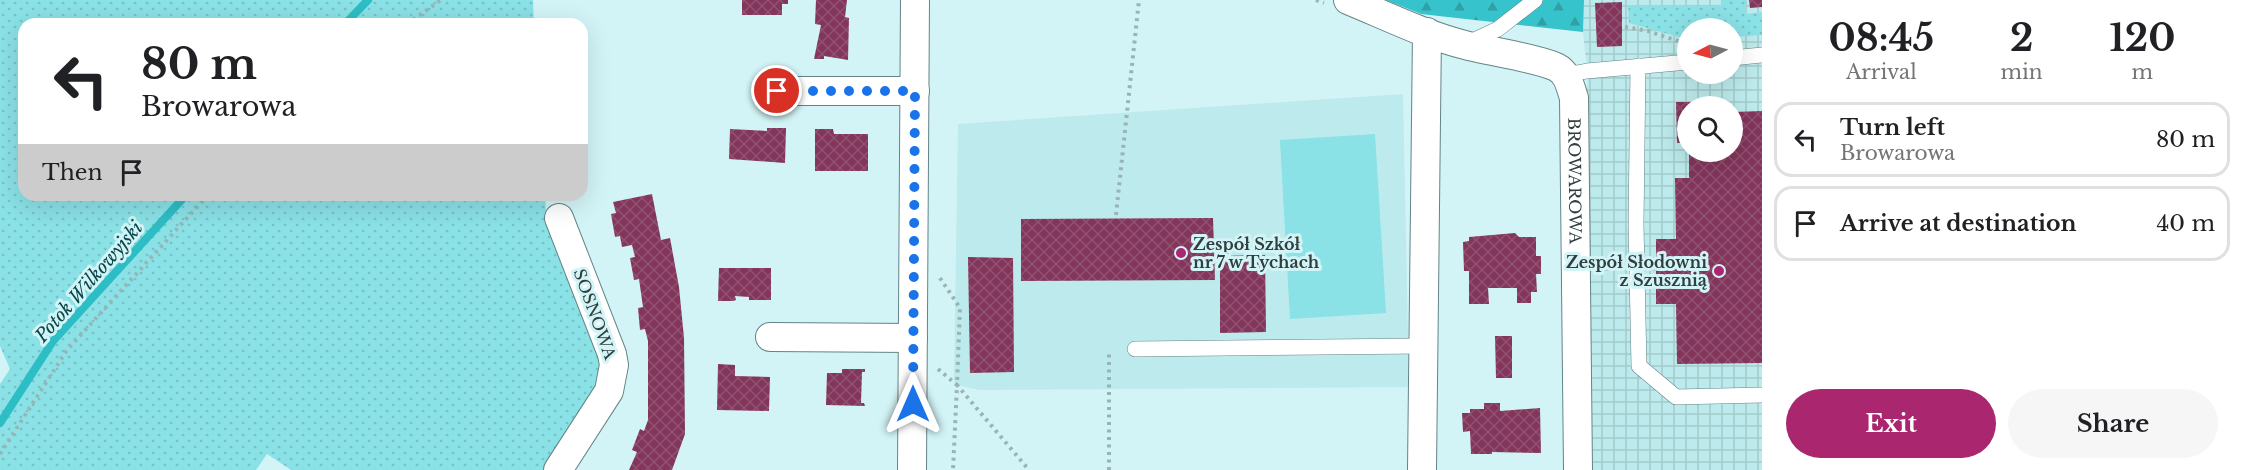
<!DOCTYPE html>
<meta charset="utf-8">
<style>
body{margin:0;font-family:"Libre Baskerville",serif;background:#f6f6f6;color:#202124;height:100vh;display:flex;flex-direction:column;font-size:22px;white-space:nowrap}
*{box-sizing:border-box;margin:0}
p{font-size:20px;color:#757577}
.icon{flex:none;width:33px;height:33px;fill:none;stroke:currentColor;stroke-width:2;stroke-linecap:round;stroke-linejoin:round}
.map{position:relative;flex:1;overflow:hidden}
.drawer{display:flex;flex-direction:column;background:#fff;width:480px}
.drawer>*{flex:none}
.banner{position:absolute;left:18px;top:18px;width:570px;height:183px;border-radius:18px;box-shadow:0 6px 24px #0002;background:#fff;color:#202124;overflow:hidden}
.needle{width:39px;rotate:264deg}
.tools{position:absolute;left:1677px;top:18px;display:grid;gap:12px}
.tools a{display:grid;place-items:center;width:66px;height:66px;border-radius:50%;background:#fff;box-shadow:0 6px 24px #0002;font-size:30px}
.pin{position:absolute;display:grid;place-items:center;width:51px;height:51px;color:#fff;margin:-26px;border:3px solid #fff;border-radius:50%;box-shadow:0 2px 6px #0007}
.me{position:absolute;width:66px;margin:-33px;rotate:0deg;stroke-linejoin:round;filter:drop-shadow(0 0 4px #0008)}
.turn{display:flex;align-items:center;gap:21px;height:126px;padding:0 24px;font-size:27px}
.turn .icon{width:78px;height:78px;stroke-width:2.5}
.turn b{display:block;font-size:42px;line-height:51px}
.then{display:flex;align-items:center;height:57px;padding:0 24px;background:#0003;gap:12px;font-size:22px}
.eta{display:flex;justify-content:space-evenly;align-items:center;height:102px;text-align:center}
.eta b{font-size:36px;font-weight:800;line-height:42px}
.primary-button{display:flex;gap:12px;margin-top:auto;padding:12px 24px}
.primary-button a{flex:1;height:69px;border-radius:36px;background:#aa266f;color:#fff;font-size:24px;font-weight:800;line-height:69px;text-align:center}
.primary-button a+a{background:#f6f6f6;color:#202124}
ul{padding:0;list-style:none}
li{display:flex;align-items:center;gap:18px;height:75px;margin:0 12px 9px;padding:0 12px;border:3px solid #e0e0e0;border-radius:18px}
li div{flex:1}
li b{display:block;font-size:22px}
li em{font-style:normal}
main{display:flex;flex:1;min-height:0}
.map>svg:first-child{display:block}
.built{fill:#bdeaec}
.industrial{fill:url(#industrial-grid);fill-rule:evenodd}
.grass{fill:url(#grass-dots)}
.forest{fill:url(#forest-firs)}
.park{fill:#8ae1e6}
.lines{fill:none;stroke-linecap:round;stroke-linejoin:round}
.stream{stroke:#2dbdc4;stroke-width:8}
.building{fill:url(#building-cross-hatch)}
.lane-casing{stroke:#648486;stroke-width:16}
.street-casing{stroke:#648486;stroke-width:30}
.path{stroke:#99b4b5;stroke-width:4;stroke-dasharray:3 4.5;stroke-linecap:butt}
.lane{stroke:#fff;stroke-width:15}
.street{stroke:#fff;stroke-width:28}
.route{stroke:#1a73e8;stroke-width:10;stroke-dasharray:0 18}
.poi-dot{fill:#aa266f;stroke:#d2f4f6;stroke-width:2}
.labels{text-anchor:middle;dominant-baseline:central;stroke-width:6;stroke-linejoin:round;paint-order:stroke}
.street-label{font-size:16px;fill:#303e3e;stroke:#d2f4f6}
.poi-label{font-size:16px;font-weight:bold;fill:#303e3e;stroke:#d2f4f6;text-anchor:start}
.water-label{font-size:18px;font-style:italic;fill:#084649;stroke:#d2f4f6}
</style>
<main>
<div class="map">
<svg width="1762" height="470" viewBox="0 0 1762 470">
<defs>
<pattern id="industrial-grid" width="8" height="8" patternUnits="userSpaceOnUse" patternTransform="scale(1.5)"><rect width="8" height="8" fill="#bdeaec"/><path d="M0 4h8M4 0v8" fill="none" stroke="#a3cacb"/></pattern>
<pattern id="grass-dots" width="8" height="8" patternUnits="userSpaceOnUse" patternTransform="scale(1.5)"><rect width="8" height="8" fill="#8ae1e6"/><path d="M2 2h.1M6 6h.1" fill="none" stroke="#77c2c6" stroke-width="1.8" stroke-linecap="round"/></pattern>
<pattern id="forest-firs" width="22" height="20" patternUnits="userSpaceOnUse" patternTransform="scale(1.5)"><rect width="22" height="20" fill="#37c3cb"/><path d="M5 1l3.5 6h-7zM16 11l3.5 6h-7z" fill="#2fa0a6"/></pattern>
<pattern id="building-cross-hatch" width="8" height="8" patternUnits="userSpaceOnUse" patternTransform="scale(1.5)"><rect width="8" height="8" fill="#83355b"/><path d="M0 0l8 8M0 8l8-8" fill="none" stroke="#8f5270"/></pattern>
</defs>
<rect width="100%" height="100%" fill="#d2f4f6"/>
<!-- built -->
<path class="built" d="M1403,94L1409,387L979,390L957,385L954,382L958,124Z"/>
<!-- industrial -->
<path class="industrial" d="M1584,0H1762V470H1588L1587,71L1583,32ZM1688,28H1732V74H1688ZM1688,106H1732V152H1688Z"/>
<!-- grass -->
<path class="grass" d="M0,0H533L534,24H24V195H545L547,226L600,353L601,375L549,470H291L267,454L256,470H0V384L10,369L0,346Z
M1722,0H1746V14L1762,12V35L1733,37L1732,28H1688L1686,39L1629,23L1628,5L1721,6Z"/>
<!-- forest -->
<path class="forest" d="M1386,0H1584L1583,32L1421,14Z"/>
<!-- park -->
<path class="park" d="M1375,134L1386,313L1290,319L1280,140Z"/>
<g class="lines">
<!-- stream -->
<path class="stream" d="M345,24L368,0
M0,423L53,341L186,195"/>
</g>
<!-- building -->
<path class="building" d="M742,0H788V4H782V15H742Z
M816,0H847L845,17L849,18L848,60L824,56V59H814L821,25L815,24Z
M1749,0H1762V7L1750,8Z
M1622,2V46L1597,47L1595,3Z
M1676,102H1718V106H1688V143H1677Z
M1762,111V363L1677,364L1676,304H1656V239H1676L1675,178H1689V152H1732V112Z
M767,128H786L785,163L729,159L730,129L767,131Z
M815,129H833L834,134H868V171H815Z
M652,194L661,240L670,238L679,287L684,338L685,434L672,470H629L637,452L632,450L640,429L644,431L648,420V341L645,329L640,330L638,308L643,307L639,279L634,280L630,258L635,257L632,245L622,247L620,236L615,237L611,214L616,213L613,202Z
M1213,218L1215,280L1021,281V219Z
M1515,233L1519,237H1536V256H1541V274H1536L1537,292H1531V303H1517V288H1488L1489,304H1469V271H1464L1463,242L1469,241V237Z
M1265,255L1266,332L1220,333V256Z
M968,257L1013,258L1014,372L970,373Z
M719,268H771V300H749V297L735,296L736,300L733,301H718Z
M1495,336H1512V378H1496Z
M718,364L735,365V376L770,377L769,411L717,410Z
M842,369H865V372H862L861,403H864L865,406L826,405L827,373H842Z
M1484,403H1500V411L1540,408L1541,453L1492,452V454H1471L1470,431L1463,432L1462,413H1470V409H1484Z"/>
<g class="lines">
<!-- lane casing -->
<g class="lane-casing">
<path id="lane" d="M1466,44L1498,29L1535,0
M1732,58L1762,55
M1638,66L1636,224L1639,366L1676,397L1762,395
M1566,75L1587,71L1688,62
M1135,349L1422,346"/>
</g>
<!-- street casing -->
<g class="street-casing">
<g id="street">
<path id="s1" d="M1348,0C1387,16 1425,35 1465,45C1491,52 1533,57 1556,67C1568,73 1570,86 1574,98L1578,470"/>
<path d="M777,91H915"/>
<path d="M770,337L913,338"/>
<path d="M558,470L609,391L614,365L612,354L559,218"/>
<path d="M912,470L915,0"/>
<path d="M1422,470L1427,32"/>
</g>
</g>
<!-- path -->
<path class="path" d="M1316,0L1324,3
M407,24L441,0
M1625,27L1648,31L1681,42
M1116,215L1139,0
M940,278L960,308L957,385L1029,470
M938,369L957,385L953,470
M0,454L67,350L208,195
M1109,470V353"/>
<!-- lane -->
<use href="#lane" class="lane"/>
<!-- street -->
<use href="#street" class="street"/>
</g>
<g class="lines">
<!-- route -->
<path class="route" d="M777,91H915L913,404"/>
</g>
<!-- markers -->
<g class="poi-dot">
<circle cx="1181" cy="253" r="6"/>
<circle cx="1719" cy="271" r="6"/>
</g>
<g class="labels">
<!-- street labels -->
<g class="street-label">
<text stroke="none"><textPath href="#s1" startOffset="339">BROWAROWA</textPath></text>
<text transform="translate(595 314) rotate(70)">SOSNOWA</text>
</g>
<!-- poi labels -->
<g class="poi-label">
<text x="1193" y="244">Zespół Szkół<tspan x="1193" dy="18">nr 7 w Tychach</tspan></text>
<text x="1707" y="262" text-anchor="end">Zespół Słodowni<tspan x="1707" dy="18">z Szusznią</tspan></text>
</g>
<!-- water labels -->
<g class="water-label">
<text transform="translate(89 282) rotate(-49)">Potok Wilkowyjski</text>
</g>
</g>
</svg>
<div class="tools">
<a><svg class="needle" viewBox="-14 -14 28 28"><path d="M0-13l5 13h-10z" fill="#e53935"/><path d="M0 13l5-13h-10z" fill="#757577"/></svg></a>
<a><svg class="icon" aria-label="search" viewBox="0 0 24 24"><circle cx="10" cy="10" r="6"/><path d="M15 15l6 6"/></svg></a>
</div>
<div class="pin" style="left:777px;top:91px;background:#d93025"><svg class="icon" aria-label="arrive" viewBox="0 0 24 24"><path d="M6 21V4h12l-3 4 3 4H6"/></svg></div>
<svg class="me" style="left:913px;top:404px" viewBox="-20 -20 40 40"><path d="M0-17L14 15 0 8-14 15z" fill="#1a73e8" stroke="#fff" stroke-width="4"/></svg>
<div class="banner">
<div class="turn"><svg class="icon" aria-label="left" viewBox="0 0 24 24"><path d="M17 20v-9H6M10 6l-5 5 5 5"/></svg><div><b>80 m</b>Browarowa</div></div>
<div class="then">Then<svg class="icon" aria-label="arrive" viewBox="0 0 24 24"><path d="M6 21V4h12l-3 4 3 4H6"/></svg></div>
</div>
</div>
<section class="drawer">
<div class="eta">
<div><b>08:45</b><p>Arrival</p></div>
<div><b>2</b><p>min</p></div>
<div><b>120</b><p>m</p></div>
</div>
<ul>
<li><svg class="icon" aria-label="left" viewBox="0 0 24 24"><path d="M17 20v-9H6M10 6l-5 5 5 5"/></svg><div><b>Turn left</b><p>Browarowa</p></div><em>80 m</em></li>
<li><svg class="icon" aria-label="arrive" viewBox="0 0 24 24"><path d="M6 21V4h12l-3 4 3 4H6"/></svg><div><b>Arrive at destination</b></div><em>40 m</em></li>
</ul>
<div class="primary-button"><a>Exit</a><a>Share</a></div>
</section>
</main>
